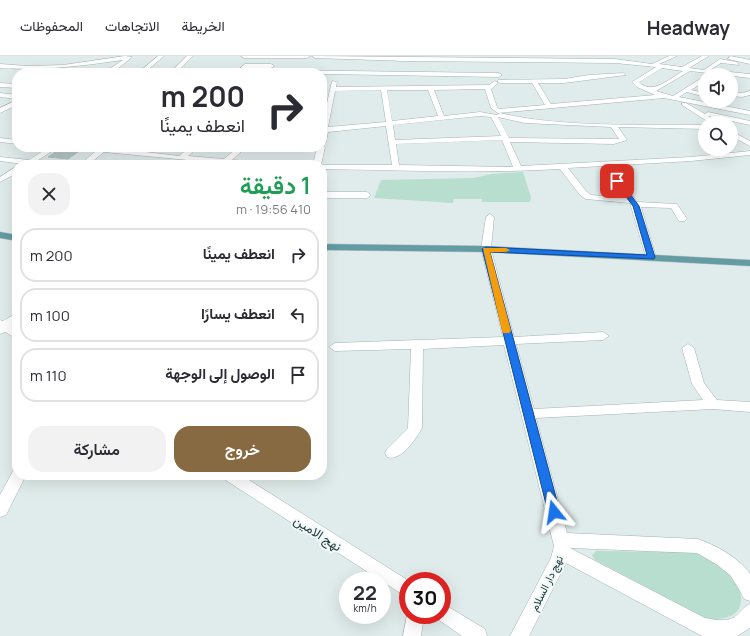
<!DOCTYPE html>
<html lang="ar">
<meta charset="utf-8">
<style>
body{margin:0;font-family:Manrope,Vazirmatn,sans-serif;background:#f2f2f3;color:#2b2b33;direction:rtl;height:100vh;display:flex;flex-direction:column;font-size:15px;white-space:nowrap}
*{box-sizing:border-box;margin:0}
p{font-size:13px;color:#7c7c81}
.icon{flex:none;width:22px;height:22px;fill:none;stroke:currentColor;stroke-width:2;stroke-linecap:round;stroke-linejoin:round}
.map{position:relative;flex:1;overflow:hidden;direction:ltr}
.side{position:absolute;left:12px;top:104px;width:315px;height:320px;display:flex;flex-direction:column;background:#fff;border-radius:16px;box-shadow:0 4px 16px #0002;direction:rtl}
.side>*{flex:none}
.top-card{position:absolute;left:12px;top:12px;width:315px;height:84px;border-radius:16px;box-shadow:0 4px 16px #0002;direction:rtl;background:#fff;color:#2b2b33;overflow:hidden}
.fabs{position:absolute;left:698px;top:12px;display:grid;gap:8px}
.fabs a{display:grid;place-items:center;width:40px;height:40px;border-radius:50%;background:#fff;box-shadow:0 4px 16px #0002;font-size:20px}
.speed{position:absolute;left:339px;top:516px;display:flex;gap:8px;font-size:20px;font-weight:700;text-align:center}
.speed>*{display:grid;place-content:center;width:52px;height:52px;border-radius:50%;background:#fff;box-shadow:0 4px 16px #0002;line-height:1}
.speed small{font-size:10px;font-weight:400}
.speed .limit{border:6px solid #d22;background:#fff;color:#111}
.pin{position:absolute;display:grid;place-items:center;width:34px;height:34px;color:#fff;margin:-17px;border-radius:8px;box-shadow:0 2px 6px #0006}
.me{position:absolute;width:44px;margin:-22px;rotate:345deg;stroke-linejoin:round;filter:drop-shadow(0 0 3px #0008)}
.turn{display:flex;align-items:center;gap:14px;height:84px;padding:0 16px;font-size:18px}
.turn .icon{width:52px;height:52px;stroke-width:2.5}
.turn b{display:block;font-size:28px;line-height:34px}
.round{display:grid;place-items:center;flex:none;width:42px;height:42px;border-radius:16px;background:#f2f2f3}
.overview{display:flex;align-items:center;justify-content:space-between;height:68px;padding:0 16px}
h1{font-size:24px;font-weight:600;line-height:30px;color:#1e9e55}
.action{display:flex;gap:8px;margin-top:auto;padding:8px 16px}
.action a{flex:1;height:46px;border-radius:16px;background:#876a41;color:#fff;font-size:16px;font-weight:600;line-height:46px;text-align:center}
.action a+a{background:#f2f2f3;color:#2b2b33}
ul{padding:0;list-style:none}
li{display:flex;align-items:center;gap:12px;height:54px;margin:0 8px 6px;padding:0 8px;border:2px solid #e1e1e2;border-radius:16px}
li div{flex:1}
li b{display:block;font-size:15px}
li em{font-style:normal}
header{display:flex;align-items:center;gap:24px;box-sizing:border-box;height:56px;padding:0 20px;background:#fff;border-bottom:1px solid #e1e1e2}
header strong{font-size:19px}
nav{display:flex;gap:22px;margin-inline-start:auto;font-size:14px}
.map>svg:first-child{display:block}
.green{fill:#b8ded0}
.building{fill:#b5c6c5;stroke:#b2c5c4}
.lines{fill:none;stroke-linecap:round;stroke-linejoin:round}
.minor-casing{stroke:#a3b3b3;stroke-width:1}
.major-casing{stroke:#c1c8c9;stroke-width:1}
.minor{fill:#fff;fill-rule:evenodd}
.major{fill:#639ca3;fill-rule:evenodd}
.route{fill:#1a73e8;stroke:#114b97}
.slow{fill:#f59e0b}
.labels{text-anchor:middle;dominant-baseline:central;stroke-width:4;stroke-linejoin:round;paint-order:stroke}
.street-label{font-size:11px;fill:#203a3d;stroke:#f1f8f7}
.near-street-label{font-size:13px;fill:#203a3d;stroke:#f1f8f7}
</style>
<header>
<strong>Headway</strong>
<nav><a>الخريطة</a><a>الاتجاهات</a><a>المحفوظات</a></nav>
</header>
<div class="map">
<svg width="750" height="580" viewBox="0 0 750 580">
<rect width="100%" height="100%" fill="#e0eceb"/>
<!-- green -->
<path class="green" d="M523,116L531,141L530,146H482V143H454L453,147L374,142L381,124L474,122L491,118Z
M596,495L690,496C701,498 715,503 723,511C750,535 749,569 705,562L595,504L592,499Z"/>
<!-- building -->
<path class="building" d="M63,91H78L82,93L68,103L48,101Z"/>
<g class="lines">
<!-- minor casing -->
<g class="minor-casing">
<path id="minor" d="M125,0L132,1L115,15L103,17L123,4C79,10 45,15 0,12V8L28,10L63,9Z
M158,0H164L144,17H138Z
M187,0H193L176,17H170Z
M241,0H310L307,2H244Z
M312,0L615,3L652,8L669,0H677L659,8L682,11L702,0H709L689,12L704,14L720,3L737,6L739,9L721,7L710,14L750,18V22L690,15L656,35L673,40L705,20V25L691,34L705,37V41L687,36L679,41L750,55V59L664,42L498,57L491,52L485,33L434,34L444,60L480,56L497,59L500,57C563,72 639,68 705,69V73L618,71L627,84L614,88L510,86L521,110L691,101L750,95V99L691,105L568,112L586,135L591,139L625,142L613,125L617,123H620L637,146L677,148L687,163L685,165H679L671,152L641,151L656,201L651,204L646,201L630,147L586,143L580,139L560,113C480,118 401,114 322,113V109H313L317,91H322V89L325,91L321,109H392L386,70L328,76L326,86L322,88V69L332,25L337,26L336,31L489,29L495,25L498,27L491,33L497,51L499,53L545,49L532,27H500L497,25L498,24L564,23L589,19L623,17L626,19L564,27H538L551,48L655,39L637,31L632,26L656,11L615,7L405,5L315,2ZM662,12L683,15C670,22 652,40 639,26ZM381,34L386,66L328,71L335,35ZM387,34H428L438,60L392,65ZM480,60L491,61L501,80L395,84L393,69ZM498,61L525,67L611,71L619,83L509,82ZM502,84L513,111L399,109L396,88Z
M730,0L750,4V8L728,3Z
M245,8H271L274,10L271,12H246L241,17H235Z
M270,14L499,17L502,19L499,21L268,17Z
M218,15L232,17H215Z
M0,27L17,28V32L0,31Z
M750,35V39L742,41L731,40V36L742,37Z
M0,37L17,39V43L0,41Z
M17,44V49L0,57V52Z
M682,47H686L705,58L708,56L750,65V69L708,60L718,67H710L682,49Z
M731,75L750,85V90L731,80Z
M0,82L17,84V88L0,86Z
M49,91H58L31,109L0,105V101L29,104Z
M79,91H104L179,100L190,91H198L188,100L224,103L238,91H246L232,104L267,107L271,109H218L219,107L104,96L88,109H79L96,95Z
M14,112H17V117L0,126V121Z
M322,136H367L371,139L367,142H322Z
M490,158L494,161L491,193L514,281L603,276L609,280L603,284L516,288L534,353L703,344L692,328L682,292L688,288L694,292L704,327L717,344L750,346V356L713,353L536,362L567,477L698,483C717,490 734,499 748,515L750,518V545L744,543L739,533L730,519L716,508L697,497L570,492L705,562C716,564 730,567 738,558C743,553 744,551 750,548V572L737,580H702L566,507L529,580H510L551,502L554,490L504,289L423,293L422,372C416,383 401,406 387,401L385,397L387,393L408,372L411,293L335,295L329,291L335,287L503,281L481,193L486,161Z
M17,257V266L12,270L17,274V283L5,276L0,278V264L3,265Z
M17,413V419H26L6,459L0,461V439L13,415Z
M221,419H241L409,525L408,542L224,423Z
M442,547L485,573L487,580H462L436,562L434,559H442Z
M408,554V559H424L421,580H403Z"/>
</g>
<!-- major casing -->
<g class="major-casing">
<path id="major" d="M0,176L17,179V185L0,182Z
M322,188L486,190L750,204V210L486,196L322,194Z"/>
</g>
<!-- minor -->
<use href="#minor" class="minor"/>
<!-- major -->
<use href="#major" class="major"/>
</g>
<!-- route -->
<path class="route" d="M615,123H619L639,150L655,201L654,203L490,196L560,456L558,460L554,461L550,460L548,456L482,193L486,191L647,199L633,150L614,125Z"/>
<!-- slow -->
<path class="slow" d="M483,192H506L510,194L506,196H490L511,275L509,277H503L502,275Z"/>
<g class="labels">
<!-- street labels -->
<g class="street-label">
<text transform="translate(546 527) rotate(-64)">نهج دار السلام</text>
</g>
<!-- near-street labels -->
<g class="near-street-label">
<text transform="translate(318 477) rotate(33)">نهج الامين</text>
</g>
</g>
</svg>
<div class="fabs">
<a><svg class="icon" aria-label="sound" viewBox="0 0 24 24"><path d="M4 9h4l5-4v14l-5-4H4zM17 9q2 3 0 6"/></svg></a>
<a><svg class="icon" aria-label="search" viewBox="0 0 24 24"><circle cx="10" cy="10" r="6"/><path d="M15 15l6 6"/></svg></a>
</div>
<div class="speed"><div>22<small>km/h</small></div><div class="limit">30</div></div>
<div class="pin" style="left:617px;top:125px;background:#d93025"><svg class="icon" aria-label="arrive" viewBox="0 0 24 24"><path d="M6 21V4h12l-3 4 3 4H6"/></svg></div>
<svg class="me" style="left:554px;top:456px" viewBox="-20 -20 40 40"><path d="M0-17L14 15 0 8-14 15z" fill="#1a73e8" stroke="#fff" stroke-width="4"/></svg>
<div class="top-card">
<div class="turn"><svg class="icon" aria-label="right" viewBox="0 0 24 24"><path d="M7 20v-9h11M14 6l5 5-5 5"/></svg><div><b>200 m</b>انعطف يمينًا</div></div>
</div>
<section class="side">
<div class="overview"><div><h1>1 دقيقة</h1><p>410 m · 19:56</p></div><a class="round"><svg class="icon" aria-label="close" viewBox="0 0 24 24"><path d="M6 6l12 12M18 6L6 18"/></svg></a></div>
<ul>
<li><svg class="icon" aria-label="right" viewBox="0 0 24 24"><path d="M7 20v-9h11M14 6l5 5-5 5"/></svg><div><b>انعطف يمينًا</b></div><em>200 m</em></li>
<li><svg class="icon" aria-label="left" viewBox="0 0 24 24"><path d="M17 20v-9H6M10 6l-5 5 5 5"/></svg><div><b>انعطف يسارًا</b></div><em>100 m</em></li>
<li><svg class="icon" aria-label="arrive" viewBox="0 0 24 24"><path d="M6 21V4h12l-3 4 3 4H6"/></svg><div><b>الوصول إلى الوجهة</b></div><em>110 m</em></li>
</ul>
<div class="action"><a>خروج</a><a>مشاركة</a></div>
</section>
</div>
